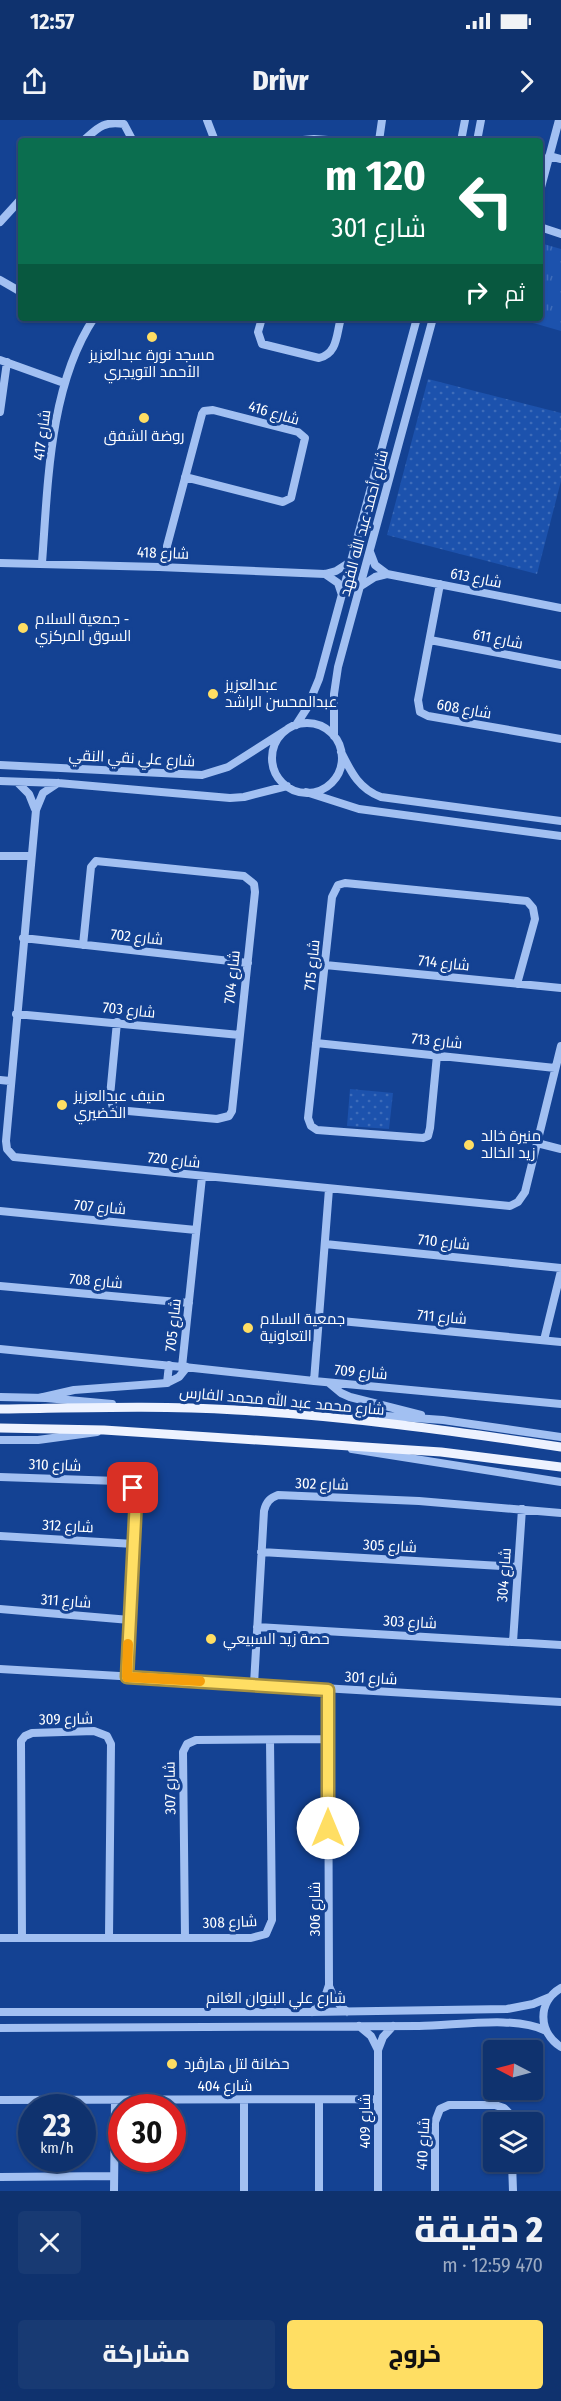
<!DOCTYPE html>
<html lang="ar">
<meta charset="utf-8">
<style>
body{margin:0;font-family:"Fira Sans Condensed",Cairo,sans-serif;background:#183a73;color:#f1f3f6;direction:rtl;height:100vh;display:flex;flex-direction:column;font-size:22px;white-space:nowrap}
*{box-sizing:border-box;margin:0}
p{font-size:20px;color:#9baac2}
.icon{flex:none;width:33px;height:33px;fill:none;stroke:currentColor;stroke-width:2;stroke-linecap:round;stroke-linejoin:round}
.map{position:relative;height:2071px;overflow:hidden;direction:ltr}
.drawer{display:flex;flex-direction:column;background:#0f326e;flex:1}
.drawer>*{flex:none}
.hud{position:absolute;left:18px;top:18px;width:525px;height:183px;border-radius:6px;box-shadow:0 2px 4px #0004,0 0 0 2px #2f4d81;direction:rtl;background:#0b6e4f;color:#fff;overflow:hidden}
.needle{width:39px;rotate:276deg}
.fabs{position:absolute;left:483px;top:1920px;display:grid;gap:12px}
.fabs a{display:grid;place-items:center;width:60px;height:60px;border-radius:6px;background:#0f326e;box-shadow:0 2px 4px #0004,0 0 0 2px #2f4d81;font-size:30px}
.speed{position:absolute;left:18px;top:1974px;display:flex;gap:12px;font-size:30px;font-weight:700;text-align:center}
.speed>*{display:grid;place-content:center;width:78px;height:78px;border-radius:50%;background:#0f326e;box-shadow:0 2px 4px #0004,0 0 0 2px #2f4d81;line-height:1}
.speed small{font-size:15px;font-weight:400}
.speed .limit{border:9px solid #d22;background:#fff;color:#111}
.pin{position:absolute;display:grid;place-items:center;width:51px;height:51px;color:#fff;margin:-26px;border-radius:12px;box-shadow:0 3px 9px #0006}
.me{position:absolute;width:66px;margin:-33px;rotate:0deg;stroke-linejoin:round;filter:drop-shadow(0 0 4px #0008)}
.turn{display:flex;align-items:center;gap:21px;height:126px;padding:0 18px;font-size:27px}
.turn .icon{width:78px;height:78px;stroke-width:2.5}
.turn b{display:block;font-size:42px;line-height:51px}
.then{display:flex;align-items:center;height:57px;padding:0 18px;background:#0003;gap:12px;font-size:22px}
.round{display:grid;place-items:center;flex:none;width:63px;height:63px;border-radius:6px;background:#183a73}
.overview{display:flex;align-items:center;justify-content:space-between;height:102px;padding:0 18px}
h1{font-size:36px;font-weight:800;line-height:45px}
.cta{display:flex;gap:12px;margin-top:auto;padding:12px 18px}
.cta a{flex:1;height:69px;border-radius:6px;background:#ffde63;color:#111;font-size:24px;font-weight:800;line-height:69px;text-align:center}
.cta a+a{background:#183a73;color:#f1f3f6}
.status{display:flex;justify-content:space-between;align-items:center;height:42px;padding:0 30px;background:#0f326e;direction:ltr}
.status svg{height:16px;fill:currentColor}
header{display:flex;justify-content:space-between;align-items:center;height:78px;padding:0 18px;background:#0f326e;font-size:27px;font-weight:800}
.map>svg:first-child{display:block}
.grass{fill:url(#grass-dots)}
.park{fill:url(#park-tufts)}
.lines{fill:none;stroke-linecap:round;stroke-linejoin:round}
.minor{stroke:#a2c0f2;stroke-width:8}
.major{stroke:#edf2ff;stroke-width:9}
.route-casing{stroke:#a69040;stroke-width:15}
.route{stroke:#ffde63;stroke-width:10}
.slow{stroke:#f59e0b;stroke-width:10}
.poi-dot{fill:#ffde63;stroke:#144293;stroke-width:2}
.labels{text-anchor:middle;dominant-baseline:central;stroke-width:6;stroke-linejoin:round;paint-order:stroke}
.poi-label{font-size:15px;fill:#fff;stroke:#144293;text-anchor:start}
.street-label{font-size:15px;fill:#fff;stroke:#144293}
</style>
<div class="status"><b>12:57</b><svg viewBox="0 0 49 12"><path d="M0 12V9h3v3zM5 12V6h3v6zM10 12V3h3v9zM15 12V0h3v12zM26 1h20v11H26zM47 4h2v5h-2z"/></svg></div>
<header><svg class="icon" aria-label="forward" viewBox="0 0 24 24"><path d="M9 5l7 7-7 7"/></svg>Drivr<svg class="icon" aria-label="share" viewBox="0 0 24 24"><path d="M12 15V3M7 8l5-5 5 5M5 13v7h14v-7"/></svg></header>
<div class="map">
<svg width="561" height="2071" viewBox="0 0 561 2071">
<defs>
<pattern id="grass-dots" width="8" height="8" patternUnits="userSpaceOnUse" patternTransform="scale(1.5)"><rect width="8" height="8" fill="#1c52ad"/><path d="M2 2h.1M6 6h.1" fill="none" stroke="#3e6cb9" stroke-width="1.8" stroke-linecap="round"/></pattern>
<pattern id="park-tufts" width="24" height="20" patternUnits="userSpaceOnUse" patternTransform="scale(1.5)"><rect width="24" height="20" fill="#1c52ad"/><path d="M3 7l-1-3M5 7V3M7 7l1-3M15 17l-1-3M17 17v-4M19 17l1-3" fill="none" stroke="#3e6cb9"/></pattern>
</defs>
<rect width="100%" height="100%" fill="#144293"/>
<!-- grass -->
<path class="grass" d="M428,259L561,293V361L537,454L387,415Z
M350,969L393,973L389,1009L347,1006Z"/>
<!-- park -->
<path class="park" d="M540,123L561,129V211L516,198H540Z"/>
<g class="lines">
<!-- minor -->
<path class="minor" d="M207,0L215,21
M83,21C98,8 102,1 124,4L133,21
M292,21L314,19L342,21
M379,21L382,0
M461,21L465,0
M477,21L481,0
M549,36L561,39
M540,71L559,0
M0,102L21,79
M540,107L561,114
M0,160L21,172
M262,198L258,212L262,224L319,238C338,233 336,215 341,198
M0,240L64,263
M0,292L7,242
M370,432L375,445L387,454
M0,443L159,447L325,454L336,451L350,442
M42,443C48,364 49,266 94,198
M167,447V426L202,294L204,291L213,290L298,312L305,318L291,378L283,382L185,357
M325,454L338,463L342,475
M440,464L418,580L420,592L428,596L561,619
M361,466L375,457L387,454L561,488
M430,520L561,545
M272 638a35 35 0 1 1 70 0a35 35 0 1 1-70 0Z
M296,605L307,588L319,559L417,198
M334,616V574L338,547L433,198
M341,632C351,652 359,669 381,677L561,701
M0,645L202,655L228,647L286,610
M0,661L58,663L230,678L244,677L287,666
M17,662L29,674L35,689
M58,663L43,673L36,690L6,1021L7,1029L14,1037L510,1086L518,1082L525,1072L561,926
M306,672L359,689L561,716
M0,736H31
M23,818L248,843
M83,825L91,747L96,741L244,756L254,764L255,772L232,991L229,996L217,999L117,990L113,988L110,976L117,902
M325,845L561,868
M16,894L240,915
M316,923L555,948
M437,935L430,1008L428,1016L423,1018L317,1010L311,1006L308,998L332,777L338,765L345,763L527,781L533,788L535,799L517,864
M0,960L10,961
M537,1023L561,1029
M329,1069L314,1261L561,1284
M0,1091L196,1110
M325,1124L561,1148
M0,1166L189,1183
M320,1199L561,1222
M544,1220L561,1151
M0,1229L182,1247L202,1057
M184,1247L314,1261
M167,1263L169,1245
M329,1263L341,1273L350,1277L421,1295
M0,1277L46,1278L112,1284
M39,1278L74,1270L167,1263L179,1257L187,1247
M351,1298L372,1295L443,1300L561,1317
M0,1320H38L97,1312
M352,1329L561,1362
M0,1357L118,1361C129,1362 135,1368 136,1379L127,1557
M0,1416L134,1424
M261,1432L518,1447
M0,1489L130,1500
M257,1507L561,1525
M513,1522L522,1389
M0,1549L561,1582
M254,1564L264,1391C266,1382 270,1378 278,1375L419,1381L561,1393
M22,1817L21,1621L25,1616L32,1613L94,1611L107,1616L111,1624L109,1817
M185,1817L183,1632L187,1624L196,1620L327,1619
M0,1818H251L266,1814L272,1800L270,1620
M329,1866L335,1880L347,1892
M561,1868C537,1882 538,1912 561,1927
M0,1892H312L507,1889L533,1884L550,1877
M312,1892L324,1880L329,1865L328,1570
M359,1906L371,1916L378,1930
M0,1908C140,1907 280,1907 419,1906C454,1906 516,1895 546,1911
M0,1980L378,1979
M244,1980V2071
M319,1980V2071
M512,2042L513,2071
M0,2057L114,2056
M114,2071L115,1981
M378,2071V1930L383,1917L393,1906
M435,2071V2002L440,1989L449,1985H495L504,1988L510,1994L512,2002"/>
<!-- major -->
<path class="major" d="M0,1289C79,1288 157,1285 236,1290C345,1296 454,1311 561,1327
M0,1308L104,1310L441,1332L561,1347"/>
</g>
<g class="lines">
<!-- route casing -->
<g class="route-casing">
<path id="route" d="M133,1368L136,1379L127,1557L328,1570V1708"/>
</g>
<!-- route -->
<use href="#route" class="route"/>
<!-- slow -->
<path class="slow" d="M128,1524L127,1557L200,1561"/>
</g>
<!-- markers -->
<g class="poi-dot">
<circle cx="152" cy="217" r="6"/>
<circle cx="144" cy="298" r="6"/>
<circle cx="23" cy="508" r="6"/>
<circle cx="213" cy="574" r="6"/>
<circle cx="62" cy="985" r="6"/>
<circle cx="469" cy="1025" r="6"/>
<circle cx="248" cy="1208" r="6"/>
<circle cx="211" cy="1519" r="6"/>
<circle cx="172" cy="1944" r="6"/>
</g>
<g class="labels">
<!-- poi labels -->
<g class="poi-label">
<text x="152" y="235" text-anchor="middle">مسجد نورة عبدالعزيز<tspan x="152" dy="17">الأحمد التويجري</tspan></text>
<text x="144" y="316" text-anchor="middle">روضة الشفق</text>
<text x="35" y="499">جمعية السلام -<tspan x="35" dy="17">السوق المركزي</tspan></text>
<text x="225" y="565">عبدالعزيز<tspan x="225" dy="17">عبدالمحسن الراشد</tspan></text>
<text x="74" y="976">منيف عبدالعزيز<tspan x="74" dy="17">الخضيري</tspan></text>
<text x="481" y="1016">منيرة خالد<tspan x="481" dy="17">زيد الخالد</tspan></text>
<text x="260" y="1199">جمعية السلام<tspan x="260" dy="17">التعاونية</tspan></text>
<text x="223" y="1519">حصة زيد السبيعي</text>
<text x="184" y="1944">حضانة لتل هارڤرد</text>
</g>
<!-- street labels -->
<g class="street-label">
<text transform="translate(274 293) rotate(16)">شارع 416</text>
<text transform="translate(42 315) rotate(-82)">شارع 417</text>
<text transform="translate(364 403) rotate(-75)">شارع أحمد عبد الله الفهد</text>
<text transform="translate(163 433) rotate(2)">شارع 418</text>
<text transform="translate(476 458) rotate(11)">شارع 613</text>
<text transform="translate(498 519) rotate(11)">شارع 611</text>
<text transform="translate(464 589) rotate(10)">شارع 608</text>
<text transform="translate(132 638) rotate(3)">شارع علي نقي النقي</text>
<text transform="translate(137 817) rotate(6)">شارع 702</text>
<text transform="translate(444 843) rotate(6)">شارع 714</text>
<text transform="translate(312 845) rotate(-84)">شارع 715</text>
<text transform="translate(232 857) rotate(-84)">شارع 704</text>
<text transform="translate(129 890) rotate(6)">شارع 703</text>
<text transform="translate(437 921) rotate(6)">شارع 713</text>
<text transform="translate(174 1040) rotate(6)">شارع 720</text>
<text transform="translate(100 1087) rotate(5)">شارع 707</text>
<text transform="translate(444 1122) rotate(6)">شارع 710</text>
<text transform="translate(96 1161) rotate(5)">شارع 708</text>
<text transform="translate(442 1197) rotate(5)">شارع 711</text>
<text transform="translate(173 1205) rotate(-84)">شارع 705</text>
<text transform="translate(361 1252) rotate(5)">شارع 709</text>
<text transform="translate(282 1281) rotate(5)">شارع محمد عبد الله محمد الفارس</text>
<text transform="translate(55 1345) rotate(2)">شارع 310</text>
<text transform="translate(322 1364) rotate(2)">شارع 302</text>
<text transform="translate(68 1406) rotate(3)">شارع 312</text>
<text transform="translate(390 1426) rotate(3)">شارع 305</text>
<text transform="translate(504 1455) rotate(-86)">شارع 304</text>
<text transform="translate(66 1481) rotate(4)">شارع 311</text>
<text transform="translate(410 1502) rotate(3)">شارع 303</text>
<text transform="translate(371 1558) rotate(3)">شارع 301</text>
<text transform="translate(66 1599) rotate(-1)">شارع 309</text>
<text transform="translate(170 1668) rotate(-91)">شارع 307</text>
<text transform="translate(315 1789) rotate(-90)">شارع 306</text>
<text transform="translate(230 1802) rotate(-2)">شارع 308</text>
<text x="276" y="1878">شارع علي البنوان الغانم</text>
<text x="225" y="1966">شارع 404</text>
<text transform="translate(365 2001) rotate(-90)">شارع 409</text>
<text transform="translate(423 2024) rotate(-87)">شارع 410</text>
</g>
</g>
</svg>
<div class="fabs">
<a><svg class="needle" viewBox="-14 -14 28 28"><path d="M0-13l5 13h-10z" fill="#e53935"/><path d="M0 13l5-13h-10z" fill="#9baac2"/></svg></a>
<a><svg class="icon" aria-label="layers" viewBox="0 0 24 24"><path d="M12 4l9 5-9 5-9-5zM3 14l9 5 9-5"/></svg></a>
</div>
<div class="speed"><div>23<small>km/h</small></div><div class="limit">30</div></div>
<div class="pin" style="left:133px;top:1368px;background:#d93025"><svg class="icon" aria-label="arrive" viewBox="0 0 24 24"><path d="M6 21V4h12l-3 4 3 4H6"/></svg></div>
<svg class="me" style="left:328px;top:1708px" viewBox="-20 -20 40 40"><circle r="19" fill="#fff"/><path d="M0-13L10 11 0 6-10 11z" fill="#ffde63"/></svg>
<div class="hud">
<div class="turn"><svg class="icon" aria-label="left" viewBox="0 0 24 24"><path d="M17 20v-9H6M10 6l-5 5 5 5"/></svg><div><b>120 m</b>شارع 301</div></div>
<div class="then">ثم<svg class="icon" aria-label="right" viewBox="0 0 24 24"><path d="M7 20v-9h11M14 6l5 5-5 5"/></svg></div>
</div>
</div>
<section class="drawer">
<div class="overview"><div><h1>2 دقيقة</h1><p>470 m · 12:59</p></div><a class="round"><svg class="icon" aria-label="close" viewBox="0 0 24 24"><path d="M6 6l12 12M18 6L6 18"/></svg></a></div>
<div class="cta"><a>خروج</a><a>مشاركة</a></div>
</section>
